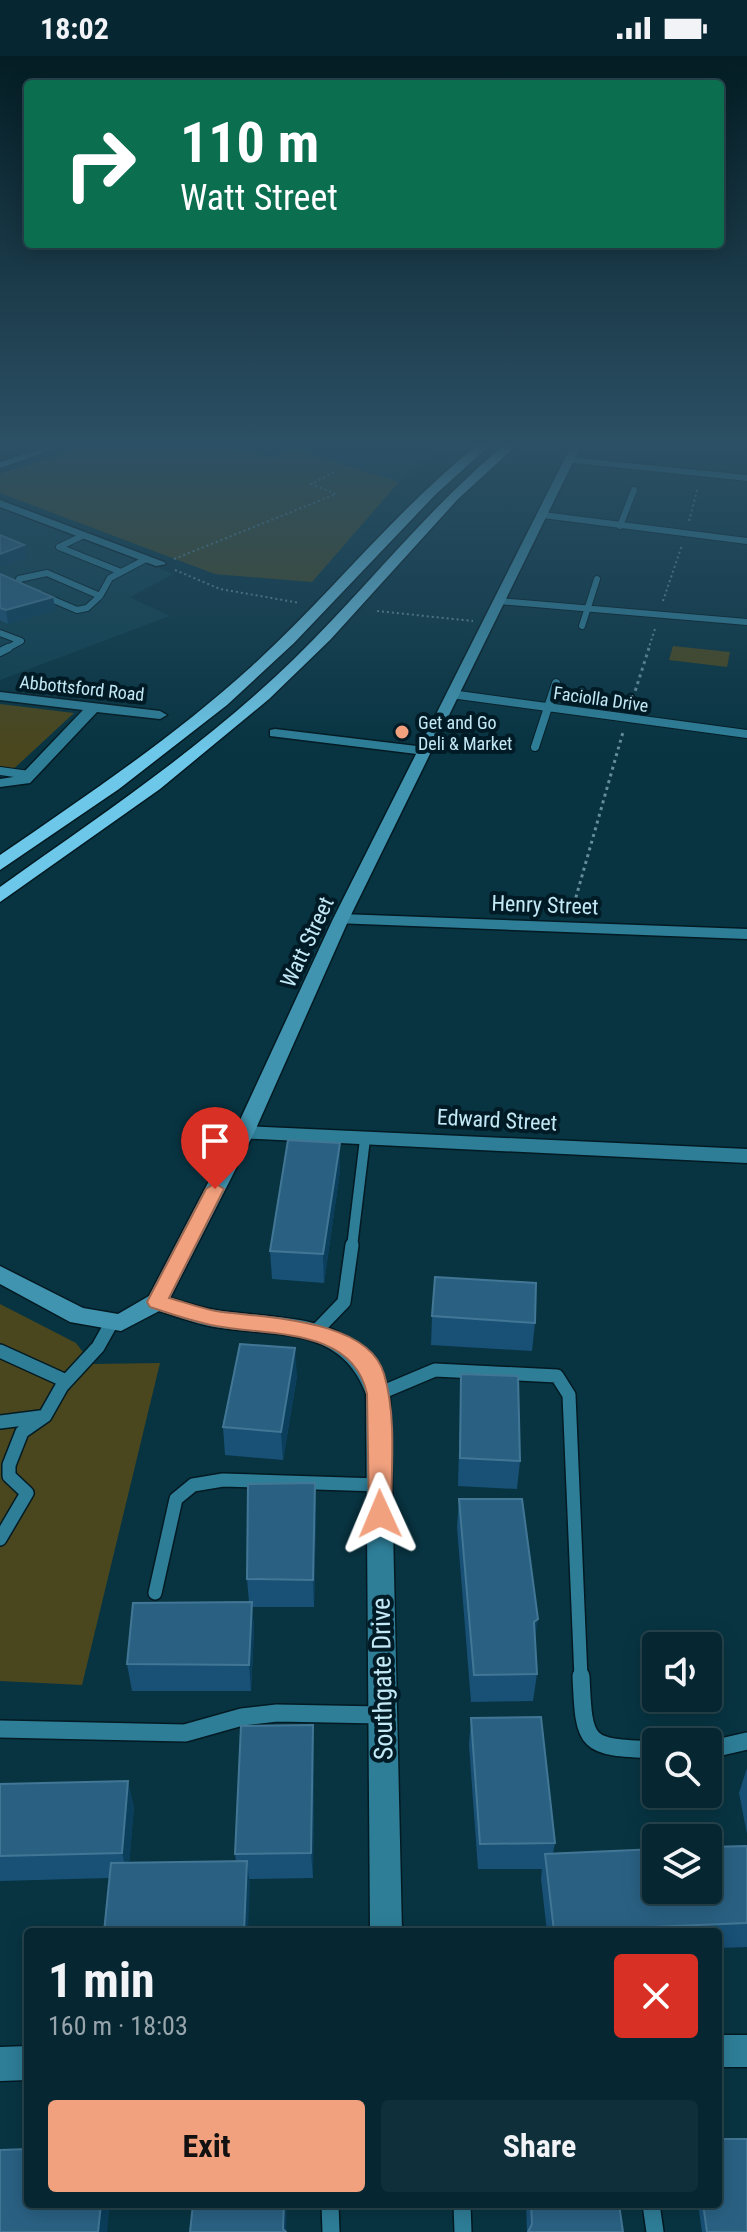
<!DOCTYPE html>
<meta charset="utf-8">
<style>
body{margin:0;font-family:"Roboto Condensed",sans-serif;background:#0f2f3a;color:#f1f3f6;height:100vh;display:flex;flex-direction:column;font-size:30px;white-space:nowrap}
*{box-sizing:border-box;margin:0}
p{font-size:26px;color:#98a5ac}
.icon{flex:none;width:44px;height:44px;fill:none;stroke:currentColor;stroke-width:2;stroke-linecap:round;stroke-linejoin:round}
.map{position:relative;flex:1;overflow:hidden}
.details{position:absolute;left:24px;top:1872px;width:698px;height:280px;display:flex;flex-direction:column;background:#062732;border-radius:8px;box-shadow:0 4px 20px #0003,0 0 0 2px #27444d}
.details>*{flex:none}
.guide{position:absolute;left:24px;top:24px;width:700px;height:168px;border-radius:8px;box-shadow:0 4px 20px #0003,0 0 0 2px #27444d;background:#0b6e4f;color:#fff;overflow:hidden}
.tools{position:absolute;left:642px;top:1576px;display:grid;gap:16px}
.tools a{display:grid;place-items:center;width:80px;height:80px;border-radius:8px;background:#062732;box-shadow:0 4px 20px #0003,0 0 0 2px #27444d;font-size:40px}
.pin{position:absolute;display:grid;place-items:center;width:68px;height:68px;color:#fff;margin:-82px -34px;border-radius:50% 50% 50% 0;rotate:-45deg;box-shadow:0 0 8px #0007}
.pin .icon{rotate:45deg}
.me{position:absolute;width:88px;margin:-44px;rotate:359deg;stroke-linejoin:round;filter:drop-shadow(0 0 6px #0008)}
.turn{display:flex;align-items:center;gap:28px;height:168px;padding:0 24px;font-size:36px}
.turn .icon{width:104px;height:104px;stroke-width:2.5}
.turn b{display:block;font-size:56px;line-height:68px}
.round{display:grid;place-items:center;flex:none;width:84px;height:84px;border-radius:8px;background:#0f2f3a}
.summary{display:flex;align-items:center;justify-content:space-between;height:136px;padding:0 24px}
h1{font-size:48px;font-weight:700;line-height:60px}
.primary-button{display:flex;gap:16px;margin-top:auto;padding:16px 24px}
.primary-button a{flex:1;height:92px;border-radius:8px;background:#f2a17e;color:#111;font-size:32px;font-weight:700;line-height:92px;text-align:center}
.primary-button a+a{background:#0f2f3a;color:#f1f3f6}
.status{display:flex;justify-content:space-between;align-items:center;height:56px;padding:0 40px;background:#062732;direction:ltr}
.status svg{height:22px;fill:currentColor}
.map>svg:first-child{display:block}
.built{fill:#0e4050}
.green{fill:#4a471e}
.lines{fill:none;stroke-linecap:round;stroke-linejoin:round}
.lane-far4-casing{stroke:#031a22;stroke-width:8}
.lane-far3-casing{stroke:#031a22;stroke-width:10}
.lane-far2-casing{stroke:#031a22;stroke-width:13}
.lane-far1-casing{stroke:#031a22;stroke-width:16}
.lane-casing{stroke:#031a22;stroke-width:20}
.street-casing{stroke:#031a22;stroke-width:3}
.secondary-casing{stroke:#031a22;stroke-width:3}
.highway-casing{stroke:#031a22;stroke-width:3}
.path-far2{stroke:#658d9b;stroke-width:2;stroke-dasharray:2 3;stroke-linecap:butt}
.path-far1{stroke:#658d9b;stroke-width:3;stroke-dasharray:3 4;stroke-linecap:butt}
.path{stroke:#658d9b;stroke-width:4;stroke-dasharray:4 6;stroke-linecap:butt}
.lane-far4{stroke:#2e7e98;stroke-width:6}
.lane-far3{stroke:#2e7e98;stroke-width:8}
.lane-far2{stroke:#2e7e98;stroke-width:10}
.lane-far1{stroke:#2e7e98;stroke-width:13}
.lane{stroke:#2e7e98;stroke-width:17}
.street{fill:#2e7e98;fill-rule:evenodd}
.secondary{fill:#4194b0;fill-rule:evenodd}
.highway{fill:#6dc7e8;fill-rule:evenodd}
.wall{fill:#185076}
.shaded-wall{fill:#0a3e5b}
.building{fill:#2a6183;stroke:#427695;stroke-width:2}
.route{fill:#f2a17e;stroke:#9d6952;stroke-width:2}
.poi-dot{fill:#f2a17e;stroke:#001b25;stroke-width:3}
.labels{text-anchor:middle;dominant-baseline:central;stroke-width:8;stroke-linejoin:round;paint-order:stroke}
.far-street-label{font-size:18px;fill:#c3e8f6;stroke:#001b25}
.far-poi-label{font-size:18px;fill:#c3e8f6;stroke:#001b25;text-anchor:start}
.street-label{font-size:22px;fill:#c3e8f6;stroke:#001b25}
.near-street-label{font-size:26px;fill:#c3e8f6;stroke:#001b25}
</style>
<div class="status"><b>18:02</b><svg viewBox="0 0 49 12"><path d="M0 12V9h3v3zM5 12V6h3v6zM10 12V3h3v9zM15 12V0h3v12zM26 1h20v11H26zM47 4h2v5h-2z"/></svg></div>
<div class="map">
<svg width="747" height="2176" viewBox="0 0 747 2176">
<rect width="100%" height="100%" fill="#083442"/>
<!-- built -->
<path class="built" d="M282,390H443L399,426Z
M0,452L174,518L130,541L170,560L0,624Z"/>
<!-- green -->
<path class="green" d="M85,390H219L273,401L294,393L399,426L312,526L215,518L0,437V418Z
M673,590L730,596L727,611L669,604Z
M0,648L74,657L7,719L0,718Z
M0,1248L76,1287L92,1308L160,1307L82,1629L0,1625Z"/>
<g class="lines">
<!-- lane-far4 casing -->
<g class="lane-far4-casing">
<path id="lane-far4" d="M543,459L747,485
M620,470L634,434
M84,479L59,491L121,516
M26,532L18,528L19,523L47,517L100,540
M42,539L77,554L87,552L100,540L110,522L146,503
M499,545L747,566
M582,570L597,523
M0,577L21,585L4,594"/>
</g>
<!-- lane-far3 casing -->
<g class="lane-far3-casing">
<path id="lane-far3" d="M0,596L8,592
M451,638L747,678
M535,691L556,627
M0,715L29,719"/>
</g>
<!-- lane-far2 casing -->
<g class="lane-far2-casing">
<path id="lane-far2" d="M352,1191L365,1083"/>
</g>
<!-- lane-far1 casing -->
<g class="lane-far1-casing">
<path id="lane-far1" d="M316,1275L344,1246L352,1189
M0,1295L66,1325
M378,1338L435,1314L557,1320L569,1339L581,1622
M0,1366L40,1361
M0,1483L27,1437L9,1420V1409L22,1376L45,1360L62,1330L98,1291L112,1266
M155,1537L176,1443L193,1429L223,1424L379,1429"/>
</g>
<!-- lane casing -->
<g class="lane-casing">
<path id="lane" d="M581,1620C584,1691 585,1691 656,1694
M0,1673L185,1677L242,1661L277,1657L381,1659
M708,1694L747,1685
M330,2148L331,2176
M462,2148L463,2176
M651,2148L655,2176"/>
</g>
<!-- street casing -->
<g class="street-casing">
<path id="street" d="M32,390H46L52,393L47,396Z
M569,401L747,419V425L565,406Z
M0,444L164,506L166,508L156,510L0,451Z
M0,636L160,655L167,659L160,663L97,656L30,727L0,731V723L20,720L83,654L0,644Z
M275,673L425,691L432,695L425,699L270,680V674Z
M341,858L747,873V883L335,867L333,863Z
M244,1070L747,1093V1107L237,1082L234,1077Z
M157,1238C177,1243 196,1251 216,1254C291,1266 358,1253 390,1338L402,1876H370L366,1338C341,1269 274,1281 214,1271C192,1267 171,1258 149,1252L146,1246L149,1240Z
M718,1979H747V2011H718Z
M28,1990V2024L0,2025V1991Z"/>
</g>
<!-- secondary casing -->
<g class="secondary-casing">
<path id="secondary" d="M49,390H63L0,412V406Z
M571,390H581L349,863L254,1077L165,1252L121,1275L70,1266L0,1228V1210L83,1252L118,1258L149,1240L234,1077L333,863Z"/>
</g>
<!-- highway casing -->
<g class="highway-casing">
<path id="highway" d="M476,390H489L436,438L294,587L227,649L119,733L0,814V799C86,740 174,681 252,610C330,539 394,456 476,390Z
M503,390H516L458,443L330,584L269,643L160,733L0,846V831C101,759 205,690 294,603C366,533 426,454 503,390Z"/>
</g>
<!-- path-far2 -->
<path class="path-far2" d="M689,465L698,431
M174,503L336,438L311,428L336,415
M175,514L220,533L300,547
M663,545L682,489
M377,555L473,565
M648,594L655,573"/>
<!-- path-far1 -->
<path class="path-far1" d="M631,648L649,592
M572,855L623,676"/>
<!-- path -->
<path class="path" d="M572,856L573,853"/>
<!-- lane-far4 -->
<use href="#lane-far4" class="lane-far4"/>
<!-- lane-far3 -->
<use href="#lane-far3" class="lane-far3"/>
<!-- lane-far2 -->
<use href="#lane-far2" class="lane-far2"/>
<!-- lane-far1 -->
<use href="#lane-far1" class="lane-far1"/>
<!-- lane -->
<use href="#lane" class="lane"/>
<!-- street -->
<use href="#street" class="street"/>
<!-- secondary -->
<use href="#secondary" class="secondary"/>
<!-- highway -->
<use href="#highway" class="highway"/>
</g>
<!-- wall -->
<path class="wall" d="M0,518L53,541L55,554L8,568L0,564Z
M340,1087V1115L324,1227L272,1223L270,1195Z
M432,1260L535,1267L532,1295L431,1289Z
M461,1318L520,1405L517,1433L458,1430Z
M297,1320L283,1404L225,1399L223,1371Z
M315,1427L316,1455L314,1551H252L254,1573L251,1635H132L127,1608L249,1546L247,1523Z
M459,1443L535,1583L537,1618L533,1645L471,1646L457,1471Z
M471,1662L555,1787L553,1797L747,1790V1891L718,1892V1876H547L541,1823L542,1813H478L469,1689Z
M314,1695L313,1822L249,1823L250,1830L109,1822L0,1825V1728L134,1750L129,1807L236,1805L235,1798Z
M747,1712V1778L739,1737Z
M526,2148H619L623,2176H527Z
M698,2148H718L747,2176H702Z"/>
<!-- shaded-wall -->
<path class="shaded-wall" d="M24,489L26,502L0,511V498Z
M53,541L55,554L8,568L6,554Z
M340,1087V1115L324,1227L323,1198Z
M295,1292L297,1320L283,1404L281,1376Z
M315,1427L316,1455L314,1551L313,1524Z
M252,1546L254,1573L251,1635L249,1609Z
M538,1563L534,1590V1566Z
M313,1669L314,1695L313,1822L311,1797Z
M128,1725L134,1750L128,1821L122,1797Z
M247,1805L250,1830L248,1876H244Z
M101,2148H110L107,2176H98Z
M284,2148H287L286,2176L283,2173Z"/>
<!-- building -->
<path class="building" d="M0,479L24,489L0,498Z
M0,518L53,541L6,554L0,552Z
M288,1084L340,1087L323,1198L270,1195Z
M435,1221L536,1227L535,1267L432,1260Z
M240,1288L295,1292L281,1376L223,1371Z
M461,1318L518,1320L520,1405L460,1402Z
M315,1427L313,1524L247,1523L248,1428Z
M459,1443H522L538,1563L534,1566L537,1618L474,1619Z
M252,1546L249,1609L127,1608L133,1547Z
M541,1661L555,1787L480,1788L471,1662Z
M313,1669L311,1797L235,1798L241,1670Z
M128,1725L122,1797L0,1800V1728Z
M747,1790V1867L554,1875L545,1798L656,1793V1834H708V1791Z
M247,1805L244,1876H104L111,1807Z
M718,2083H747V2176H707L703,2148H718Z
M28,2093V2148H101L98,2176H0V2094Z
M193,2148H284L283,2173L286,2176H190Z
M531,2148H619L623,2176H528L532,2168Z"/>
<!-- sky -->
<linearGradient id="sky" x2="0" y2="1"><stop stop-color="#041d24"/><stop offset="0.56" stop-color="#2c5065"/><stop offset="1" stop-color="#2c5065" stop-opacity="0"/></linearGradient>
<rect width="747" height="694" fill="url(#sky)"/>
<!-- route -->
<path class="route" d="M215,1127L224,1133L169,1242C184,1246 200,1252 216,1255C262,1262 368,1262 384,1318C397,1361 391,1414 391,1458L388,1465L380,1468L372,1465L369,1458L367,1338C353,1271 269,1280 216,1270C194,1266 171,1258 150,1251L147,1246L206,1133Z"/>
<!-- markers -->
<circle class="poi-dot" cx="402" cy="676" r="8"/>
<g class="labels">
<!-- far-street labels -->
<g class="far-street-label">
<text transform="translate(82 632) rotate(6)">Abbottsford Road</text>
<text transform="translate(601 643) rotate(8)">Faciolla Drive</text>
</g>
<!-- far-poi labels -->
<g class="far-poi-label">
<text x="418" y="666">Get and Go<tspan x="418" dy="21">Deli &amp; Market</tspan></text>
</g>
<!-- street labels -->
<g class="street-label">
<text transform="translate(545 849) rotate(2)">Henry Street</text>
<text transform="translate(307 886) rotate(-65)">Watt Street</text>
<text transform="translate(497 1064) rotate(3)">Edward Street</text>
</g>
<!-- near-street labels -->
<g class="near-street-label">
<text transform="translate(382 1623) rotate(-91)">Southgate Drive</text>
</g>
</g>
</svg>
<div class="tools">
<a><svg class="icon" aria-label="sound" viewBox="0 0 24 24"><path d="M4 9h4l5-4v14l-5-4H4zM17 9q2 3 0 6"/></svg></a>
<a><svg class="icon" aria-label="search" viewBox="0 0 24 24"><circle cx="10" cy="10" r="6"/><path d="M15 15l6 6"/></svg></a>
<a><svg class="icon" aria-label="layers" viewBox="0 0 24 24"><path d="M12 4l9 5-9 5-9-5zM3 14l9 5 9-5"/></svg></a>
</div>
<div class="pin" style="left:215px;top:1133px;background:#d93025"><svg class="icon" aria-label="arrive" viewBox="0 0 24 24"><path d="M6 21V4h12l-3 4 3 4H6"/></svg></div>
<svg class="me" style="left:380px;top:1458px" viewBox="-20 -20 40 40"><path d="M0-17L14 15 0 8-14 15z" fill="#f2a17e" stroke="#fff" stroke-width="4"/></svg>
<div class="guide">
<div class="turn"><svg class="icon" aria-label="right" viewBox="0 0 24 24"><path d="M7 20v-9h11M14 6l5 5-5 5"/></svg><div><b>110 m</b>Watt Street</div></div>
</div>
<section class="details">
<div class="summary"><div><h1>1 min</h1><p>160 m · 18:03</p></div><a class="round" style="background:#d93025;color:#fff"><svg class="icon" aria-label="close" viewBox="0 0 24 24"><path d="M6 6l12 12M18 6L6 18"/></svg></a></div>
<div class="primary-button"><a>Exit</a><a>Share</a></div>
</section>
</div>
